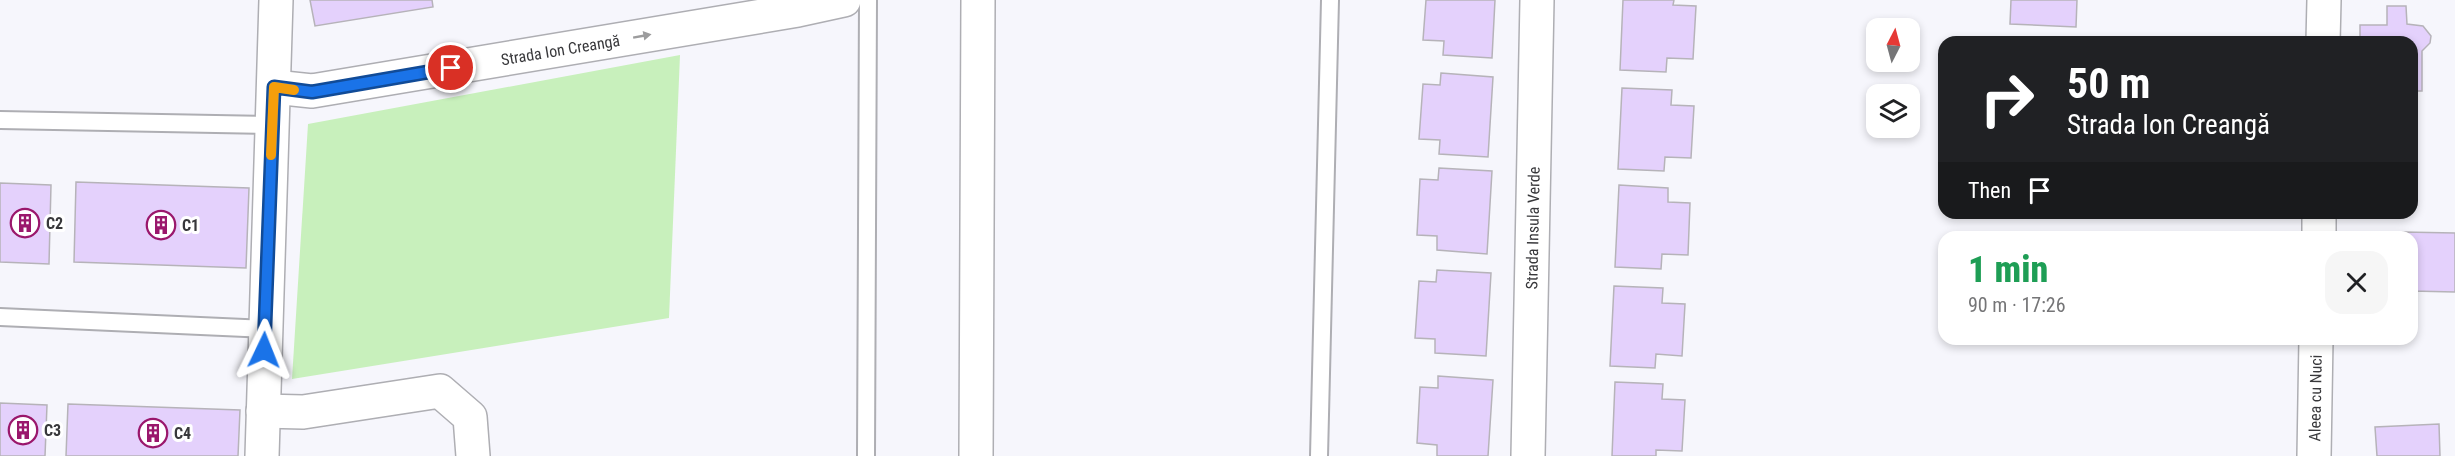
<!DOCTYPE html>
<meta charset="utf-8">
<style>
body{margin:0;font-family:"Roboto Condensed",sans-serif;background:#f6f6f6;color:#202124;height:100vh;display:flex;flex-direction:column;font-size:22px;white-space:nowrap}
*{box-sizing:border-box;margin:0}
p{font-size:20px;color:#757577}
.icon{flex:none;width:33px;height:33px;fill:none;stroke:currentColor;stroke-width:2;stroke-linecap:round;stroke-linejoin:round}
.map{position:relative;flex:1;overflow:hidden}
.panel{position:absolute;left:1938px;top:231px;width:480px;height:114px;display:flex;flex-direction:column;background:#fff;border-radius:18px;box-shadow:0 3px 9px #0003}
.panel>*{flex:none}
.banner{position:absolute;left:1938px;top:36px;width:480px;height:183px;border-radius:18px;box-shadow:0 3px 9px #0003;background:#202124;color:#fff;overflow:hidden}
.needle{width:39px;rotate:6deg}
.buttons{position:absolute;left:1866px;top:18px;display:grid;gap:12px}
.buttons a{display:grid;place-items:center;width:54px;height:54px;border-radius:12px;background:#fff;box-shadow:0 3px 9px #0003;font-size:30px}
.pin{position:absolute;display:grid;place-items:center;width:51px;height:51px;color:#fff;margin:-26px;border:3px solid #fff;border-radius:50%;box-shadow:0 2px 6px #0007}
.me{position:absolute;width:66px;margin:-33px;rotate:2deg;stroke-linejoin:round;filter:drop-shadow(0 0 4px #0008)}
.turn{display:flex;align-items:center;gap:21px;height:126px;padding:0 30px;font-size:27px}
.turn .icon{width:78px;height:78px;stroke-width:2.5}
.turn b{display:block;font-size:42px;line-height:51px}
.then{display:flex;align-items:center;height:57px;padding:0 30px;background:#0003;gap:12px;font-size:22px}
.round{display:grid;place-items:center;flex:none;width:63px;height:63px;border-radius:18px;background:#f6f6f6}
.overview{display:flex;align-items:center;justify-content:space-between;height:102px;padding:0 30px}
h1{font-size:36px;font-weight:800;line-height:45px;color:#1e9e55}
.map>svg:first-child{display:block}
.green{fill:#c8f0bc}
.building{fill:#e4d1fc;stroke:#b6b3b9;stroke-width:1.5}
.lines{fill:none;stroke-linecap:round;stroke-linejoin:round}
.service-casing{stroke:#aeaeb3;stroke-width:20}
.minor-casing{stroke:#aeaeb3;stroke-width:36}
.service{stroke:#fff;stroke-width:16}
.minor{stroke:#fff;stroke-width:33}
.oneway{fill:#9c9c9d}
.route-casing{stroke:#114b97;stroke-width:15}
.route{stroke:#1a73e8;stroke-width:10}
.slow{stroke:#f59e0b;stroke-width:10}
.labels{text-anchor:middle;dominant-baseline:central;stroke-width:6;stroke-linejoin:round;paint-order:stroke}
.street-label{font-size:16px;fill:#38383b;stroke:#fff}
.poi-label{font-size:16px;font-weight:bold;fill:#38383b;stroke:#fff;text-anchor:start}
</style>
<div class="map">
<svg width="2455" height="456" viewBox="0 0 2455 456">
<rect width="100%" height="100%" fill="#f6f6fc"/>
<!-- green -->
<path class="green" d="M680,55L669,318L292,379L308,124Z"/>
<!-- building -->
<path class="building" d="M310,0H432L433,7L315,26Z
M1426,0H1495L1492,58L1443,55L1444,41L1423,40Z
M1623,0H1674L1673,5L1696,6L1693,59L1667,58L1666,72L1620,70Z
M2011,0H2077L2076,27L2010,24Z
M2387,6H2406L2407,24L2423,26L2431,36L2430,43L2422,51V91H2412V42H2360V25H2387Z
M1441,73L1493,77L1488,157L1439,154L1440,140L1419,139L1423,84L1440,85Z
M1622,88L1672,90L1671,105L1694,106L1691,158L1665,157L1664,171L1618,169Z
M1439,168L1492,171L1487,254L1437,250V236L1417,235L1420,179L1438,180Z
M76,182L249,188L246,268L74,262Z
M0,183L51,185L49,264L0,262Z
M1619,185L1668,188V202L1690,203L1688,255L1662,254L1661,269L1615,267Z
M2403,232L2455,233V292L2412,291V237H2403Z
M1437,270L1491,273L1486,356L1435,353V339L1415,338L1419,281L1436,282Z
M1614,286L1663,288L1662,303L1685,304L1682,356L1656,354L1655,368L1610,366Z
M1438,376L1493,380L1488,456H1437V445L1417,443L1420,387L1438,388Z
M1615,382L1663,384L1662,399L1685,400L1682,451L1656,450V456H1612Z
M0,403L47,405L45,456H0Z
M68,404L240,410L238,456H66Z
M2439,424L2440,456H2377L2375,427Z"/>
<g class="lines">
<!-- service casing -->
<g class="service-casing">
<path id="service" d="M0,120L272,125
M0,317L265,329
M866,455L868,0
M1319,456L1330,0"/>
</g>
<!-- minor casing -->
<g class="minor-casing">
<g id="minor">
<path d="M2323,42L2324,0"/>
<path id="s1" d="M274,87L312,91L798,10L844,0"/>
<path d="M2319,237V213"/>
<path d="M263,411L303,412L440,391L470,417L473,456"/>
<path d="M262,456L276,0"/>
<path d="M976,456L978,0"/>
<path id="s2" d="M1528,456L1537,0"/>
<path id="s3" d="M2314,456L2316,339"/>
</g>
</g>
<!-- service -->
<use href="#service" class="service"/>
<!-- minor -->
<use href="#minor" class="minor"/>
</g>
<!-- one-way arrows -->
<defs><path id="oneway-solid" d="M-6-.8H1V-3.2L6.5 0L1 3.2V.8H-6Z" transform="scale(1.5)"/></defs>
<use class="oneway" href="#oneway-solid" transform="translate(642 36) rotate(-10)"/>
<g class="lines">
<!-- route casing -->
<g class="route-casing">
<path id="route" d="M264,350L274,87L312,92L451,68"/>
</g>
<!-- route -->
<use href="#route" class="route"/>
<!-- slow -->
<path class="slow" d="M271,155L274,87L294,90"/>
</g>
<!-- icons -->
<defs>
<g id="building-ring" transform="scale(1.5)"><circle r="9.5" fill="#fff" stroke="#9a176c" stroke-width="1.5"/><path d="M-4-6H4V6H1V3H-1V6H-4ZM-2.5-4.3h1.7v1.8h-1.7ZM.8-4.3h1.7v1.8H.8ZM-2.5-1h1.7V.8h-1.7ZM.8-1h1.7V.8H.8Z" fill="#9a176c"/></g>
</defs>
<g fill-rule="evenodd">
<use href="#building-ring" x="25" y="223"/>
<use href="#building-ring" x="161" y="225"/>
<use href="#building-ring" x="23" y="430"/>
<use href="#building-ring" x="153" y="433"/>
</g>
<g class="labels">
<!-- street labels -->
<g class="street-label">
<text stroke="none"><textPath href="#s1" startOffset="290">Strada Ion Creangă</textPath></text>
<text stroke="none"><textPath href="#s2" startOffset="228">Strada Insula Verde</textPath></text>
<text stroke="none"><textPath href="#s3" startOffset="58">Aleea cu Nuci</textPath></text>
</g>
<!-- poi labels -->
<g class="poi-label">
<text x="46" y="223">C2</text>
<text x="182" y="225">C1</text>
<text x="44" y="430">C3</text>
<text x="174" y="433">C4</text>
</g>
</g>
</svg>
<div class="buttons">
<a><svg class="needle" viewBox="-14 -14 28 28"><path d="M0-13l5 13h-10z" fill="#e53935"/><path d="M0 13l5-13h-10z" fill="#757577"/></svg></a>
<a><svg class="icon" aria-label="layers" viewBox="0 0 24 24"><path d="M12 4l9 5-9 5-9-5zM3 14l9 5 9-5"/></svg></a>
</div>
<div class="pin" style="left:451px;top:68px;background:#d93025"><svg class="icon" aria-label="arrive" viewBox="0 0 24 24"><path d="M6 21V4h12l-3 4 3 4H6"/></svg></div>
<svg class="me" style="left:264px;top:350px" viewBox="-20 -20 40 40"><path d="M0-17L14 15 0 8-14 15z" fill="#1a73e8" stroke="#fff" stroke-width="4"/></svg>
<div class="banner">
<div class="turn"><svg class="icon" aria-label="right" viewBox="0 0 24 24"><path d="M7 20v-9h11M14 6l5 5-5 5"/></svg><div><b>50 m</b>Strada Ion Creangă</div></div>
<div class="then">Then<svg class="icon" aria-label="arrive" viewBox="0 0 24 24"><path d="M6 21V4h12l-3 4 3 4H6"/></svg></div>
</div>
<section class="panel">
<div class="overview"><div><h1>1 min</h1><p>90 m · 17:26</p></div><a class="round"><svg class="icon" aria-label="close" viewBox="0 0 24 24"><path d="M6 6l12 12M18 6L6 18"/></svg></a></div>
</section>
</div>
